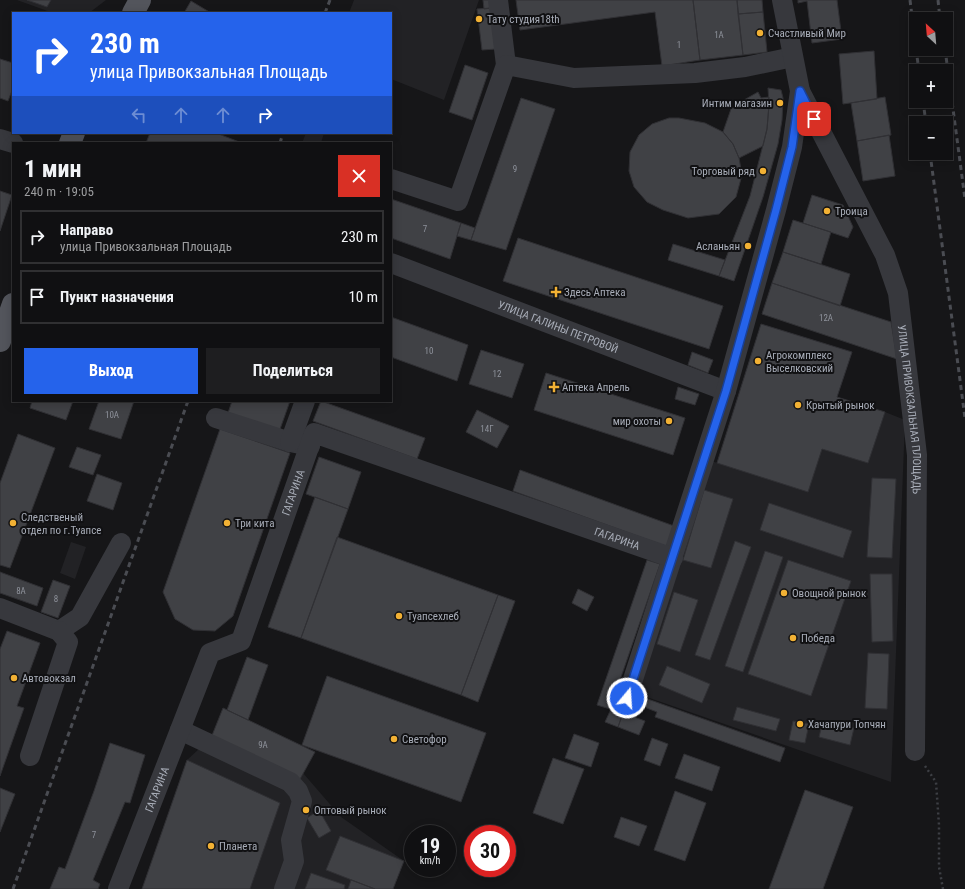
<!DOCTYPE html>
<html lang="ru">
<meta charset="utf-8">
<style>
body{margin:0;font-family:"Roboto Condensed",sans-serif;background:#1e1e20;color:#f1f3f6;height:100vh;display:flex;flex-direction:column;font-size:15px;white-space:nowrap}
*{box-sizing:border-box;margin:0}
p{font-size:13px;color:#9c9d9f}
.icon{flex:none;width:22px;height:22px;fill:none;stroke:currentColor;stroke-width:2;stroke-linecap:round;stroke-linejoin:round}
.map{position:relative;flex:1;overflow:hidden}
.drawer{position:absolute;left:12px;top:142px;width:380px;height:260px;display:flex;flex-direction:column;background:#101012;border-radius:0px;box-shadow:0 2px 10px #0003,0 0 0 1px #303032}
.drawer>*{flex:none}
.hud{position:absolute;left:12px;top:12px;width:380px;height:122px;border-radius:0px;box-shadow:0 2px 10px #0003,0 0 0 1px #303032;background:#2563eb;color:#fff;overflow:hidden}
.needle{width:26px;rotate:334deg}
.controls{position:absolute;left:909px;top:12px;display:grid;gap:8px}
.controls a{display:grid;place-items:center;width:44px;height:44px;border-radius:0px;background:#101012;box-shadow:0 2px 10px #0003,0 0 0 1px #303032;font-size:20px}
.speed{position:absolute;left:404px;top:825px;display:flex;gap:8px;font-size:20px;font-weight:700;text-align:center}
.speed>*{display:grid;place-content:center;width:52px;height:52px;border-radius:50%;background:#101012;box-shadow:0 2px 10px #0003,0 0 0 1px #303032;line-height:1}
.speed small{font-size:10px;font-weight:400}
.speed .limit{border:6px solid #d22;background:#fff;color:#111}
.pin{position:absolute;display:grid;place-items:center;width:34px;height:34px;color:#fff;margin:-17px;border-radius:8px;box-shadow:0 2px 6px #0006}
.me{position:absolute;width:44px;margin:-22px;rotate:18deg;stroke-linejoin:round;filter:drop-shadow(0 0 3px #0008)}
.turn{display:flex;align-items:center;gap:14px;height:84px;padding:0 12px;font-size:18px}
.turn .icon{width:52px;height:52px;stroke-width:2.5}
.turn b{display:block;font-size:28px;line-height:34px}
.lanes{display:flex;align-items:center;height:38px;padding:0 12px;background:#0003;justify-content:center;gap:20px;direction:ltr}
.lanes .off{opacity:.35}
.round{display:grid;place-items:center;flex:none;width:42px;height:42px;border-radius:0px;background:#1e1e20}
.headline{display:flex;align-items:center;justify-content:space-between;height:68px;padding:0 12px}
h1{font-size:24px;font-weight:700;line-height:30px}
.cta{display:flex;gap:8px;margin-top:auto;padding:8px 12px}
.cta a{flex:1;height:46px;border-radius:0px;background:#2563eb;color:#fff;font-size:16px;font-weight:700;line-height:46px;text-align:center}
.cta a+a{background:#1e1e20;color:#f1f3f6}
ul{padding:0;list-style:none}
li{display:flex;align-items:center;gap:12px;height:54px;margin:0 8px 6px;padding:0 4px;border:2px solid #303032;border-radius:0px}
li div{flex:1}
li b{display:block;font-size:15px}
li em{font-style:normal}
.map>svg:first-child{display:block}
.built{fill:#222225}
.building{fill:#404145;stroke:#303034}
.lines{fill:none;stroke-linecap:round;stroke-linejoin:round}
.path{stroke:#3d3f44;stroke-width:2.5;stroke-dasharray:2 3;stroke-linecap:butt}
.minor{stroke:#37383d;stroke-width:20}
.major{stroke:#53555c;stroke-width:22}
.rail{stroke:#4a4c52;stroke-width:3;stroke-dasharray:5 4;stroke-linecap:butt}
.route-casing{stroke:#184099;stroke-width:10}
.route{stroke:#2563eb;stroke-width:7}
.poi-dot{fill:#f2b134;stroke:#111113;stroke-width:1.5}
.labels{text-anchor:middle;dominant-baseline:central;stroke-width:4;stroke-linejoin:round;paint-order:stroke}
.number-label{font-size:9px;fill:#8e929b}
.poi-label{font-size:11px;fill:#a8adb8;stroke:#111113;text-anchor:start}
.street-label{font-size:11px;fill:#a8adb8;stroke:#111113}
</style>
<div class="map">
<svg width="965" height="889" viewBox="0 0 965 889">
<rect width="100%" height="100%" fill="#161618"/>
<!-- built -->
<path class="built" d="M17,0H106L89,13H53Z
M354,0H479L444,100L391,79V13H349Z
M306,133H324L321,143H302Z
M885,412L905,420L891,782L638,694L711,461L808,491L822,449L868,463Z
M71,542L86,547L75,579L60,573Z
M211,738L303,773L341,817L404,861L393,889H250L280,803L187,760Z"/>
<!-- building -->
<path class="building" d="M27,0H51L47,7Z
M483,0H490L491,8L484,9Z
M516,0H693L700,60L662,66L655,12L520,30Z
M693,0H737L743,55L700,60Z
M737,0H762L763,12L738,14Z
M798,0H837L842,39L812,43L807,1L798,3Z
M191,1L211,13H184Z
M491,8L496,49L482,50L477,9Z
M763,12L767,52L743,55L738,14Z
M874,51L877,99L843,104L839,54Z
M0,59L13,63V88L8,101L0,98Z
M465,65L488,73L472,120L449,112Z
M768,88L781,90L783,98L782,120L778,144L763,197L734,281L719,276L750,196L767,129L769,105Z
M758,92L761,98L769,97V105L767,129L763,146L739,158L733,144L723,132L731,109L737,104Z
M885,97L891,135L857,141L851,103Z
M521,98L555,109L506,250L471,240Z
M669,118H679L705,123L723,132L733,144L739,158L742,175L736,197L719,214L688,218L663,210L647,202L634,187L629,171L630,152L639,135L652,124Z
M150,133H216L242,143H146Z
M889,135L895,176L863,181L857,141Z
M0,191L12,195L0,231Z
M812,195L843,205L853,227L848,238L803,223Z
M391,199L461,223L450,259L391,238Z
M793,220L831,232L821,264L783,252Z
M461,223L475,228L471,240L457,236Z
M518,238L723,306L709,349L503,281Z
M673,244L725,260L719,276L668,260Z
M783,252L850,274L840,306L772,283Z
M772,283L891,322L897,359L762,314Z
M391,317L468,345L457,381L391,357Z
M761,324L852,352L837,397L885,412L868,463L822,449L808,492L717,463Z
M481,350L524,364L512,398L469,384Z
M692,352L713,360L708,373L688,365Z
M546,373L685,418L673,455L534,410Z
M678,387L699,394L695,405L675,399Z
M32,401H73L66,420L30,408Z
M99,401H134L121,439L89,429Z
M232,401H290L279,432L228,413Z
M321,401L425,438L417,459L313,421Z
M477,410L509,426L497,448L466,432Z
M220,429L290,453L233,616L215,631L193,630L175,619L163,592Z
M18,434L55,448L10,568L0,565V483Z
M77,447L101,455L93,475L69,467Z
M319,457L361,472L348,509L306,494Z
M520,470L674,526L668,547L513,491Z
M97,474L122,483L113,510L87,501Z
M872,478L896,479L892,558L867,557Z
M704,490L733,499L711,568L683,560Z
M315,497L348,509L301,638L268,627Z
M769,503L852,531L843,558L760,530Z
M337,537L498,595L461,695L301,638Z
M735,541L751,547L710,660L695,655Z
M765,551L783,557L743,672L725,666Z
M647,560L660,564L610,709L597,705Z
M788,560L851,581L811,696L748,674Z
M0,572L43,588L37,606L0,593Z
M870,574H892L893,641L872,642Z
M53,580L70,586L58,618L41,612Z
M578,589L594,597L587,611L572,603Z
M674,592L698,600L680,652L657,644Z
M498,595L515,601L478,702L461,695Z
M7,631L40,643L17,706L24,708L0,776V649Z
M868,653L889,654L887,709L865,708Z
M247,657L268,665L248,720L227,710Z
M667,666L710,684L702,703L659,685Z
M327,676L486,733L461,802L302,745Z
M642,697L785,748L780,762L655,717L657,712L639,705Z
M737,707L780,719L776,731L733,720Z
M223,708L315,752L299,781L211,738Z
M611,709L623,713L618,727L605,722Z
M623,713L645,721L639,735L618,727Z
M793,721L809,724L805,743L789,740Z
M823,721L854,728L850,745L819,737Z
M574,734L599,743L591,767L565,758Z
M652,738L668,744L660,766L644,760Z
M110,743L145,755L130,803L125,802L93,880L100,884L98,889H50L59,867L65,869L94,791Z
M684,754L720,767L712,791L675,778Z
M553,758L584,769L563,824L533,813Z
M187,760L280,803L250,889H142Z
M0,788L15,794L0,832Z
M805,790L853,807L823,889H769Z
M675,791L706,803L685,861L654,850Z
M319,810L331,831L319,838L307,818Z
M621,817L647,826L639,846L614,837Z
M340,836L404,861L393,889H375L326,870Z
M311,873L345,885L344,889H305Z
M351,880L375,889H348Z"/>
<g class="lines">
<!-- path -->
<path class="path" d="M925,766L936,782L939,825V867L943,889"/>
<!-- minor -->
<g class="minor">
<path d="M498,0L506,65"/>
<path id="s1" d="M800,91L885,255L898,293L917,455L915,751"/>
<path d="M0,139L13,143"/>
<path d="M391,179L458,201L506,65L574,78L695,73L745,67L793,57"/>
<path id="s2" d="M391,263L726,391"/>
<path d="M216,418L290,442L310,446"/>
<path d="M290,442L305,401"/>
<path d="M0,608L59,631L80,617L121,543"/>
<path d="M627,698L726,391L776,210L792,147L800,91L782,0"/>
<path d="M180,730L290,782L298,791L302,801L291,840L294,861L284,889"/>
<path d="M30,756L68,642L59,631"/>
<path id="s3" d="M118,889L210,653L241,641L314,433L673,558"/>
</g>
<!-- major -->
<path class="major" d="M133,13L140,0
M70,143L74,133
M0,341L13,304"/>
<!-- rail -->
<path class="rail" d="M910,0L916,49
M938,0L940,19
M325,13L330,0
M916,49L919,71
M945,49L965,199
M923,101L926,123
M280,143L283,133
M930,153L965,418
M13,889L188,401"/>
</g>
<g class="lines">
<!-- route casing -->
<g class="route-casing">
<path id="route" d="M627,698L726,391L776,210L792,147L800,91L814,119"/>
</g>
<!-- route -->
<use href="#route" class="route"/>
</g>
<!-- markers -->
<g class="poi-dot">
<circle cx="479" cy="19" r="4"/>
<circle cx="760" cy="33" r="4"/>
<circle cx="780" cy="103" r="4"/>
<circle cx="763" cy="171" r="4"/>
<circle cx="827" cy="211" r="4"/>
<circle cx="748" cy="246" r="4"/>
<path d="M554 286h4v4h4v4h-4v4h-4v-4h-4v-4h4z"/>
<circle cx="758" cy="361" r="4"/>
<path d="M552 381h4v4h4v4h-4v4h-4v-4h-4v-4h4z"/>
<circle cx="798" cy="405" r="4"/>
<circle cx="669" cy="421" r="4"/>
<circle cx="13" cy="523" r="4"/>
<circle cx="227" cy="523" r="4"/>
<circle cx="784" cy="593" r="4"/>
<circle cx="399" cy="616" r="4"/>
<circle cx="793" cy="638" r="4"/>
<circle cx="14" cy="678" r="4"/>
<circle cx="800" cy="724" r="4"/>
<circle cx="394" cy="739" r="4"/>
<circle cx="306" cy="810" r="4"/>
<circle cx="211" cy="846" r="4"/>
</g>
<g class="labels">
<!-- number labels -->
<g class="number-label">
<text x="719" y="35">1А</text>
<text x="679" y="45">1</text>
<text x="515" y="169">9</text>
<text x="425" y="229">7</text>
<text x="826" y="318">12А</text>
<text x="429" y="351">10</text>
<text x="497" y="374">12</text>
<text x="112" y="415">10А</text>
<text x="487" y="429">14Г</text>
<text x="21" y="591">8А</text>
<text x="56" y="599">8</text>
<text x="263" y="745">9А</text>
<text x="94" y="835">7</text>
</g>
<!-- poi labels -->
<g class="poi-label">
<text x="487" y="19">Тату студия18th</text>
<text x="768" y="33">Счастливый Мир</text>
<text x="772" y="103" text-anchor="end">Интим магазин</text>
<text x="755" y="171" text-anchor="end">Торговый ряд</text>
<text x="835" y="211">Троица</text>
<text x="740" y="246" text-anchor="end">Асланьян</text>
<text x="564" y="292">Здесь Аптека</text>
<text x="766" y="355">Агрокомплекс<tspan x="766" dy="13">Выселковский</tspan></text>
<text x="562" y="387">Аптека Апрель</text>
<text x="806" y="405">Крытый рынок</text>
<text x="661" y="421" text-anchor="end">мир охоты</text>
<text x="21" y="517">Следственый<tspan x="21" dy="13">отдел по г.Туапсе</tspan></text>
<text x="235" y="523">Три кита</text>
<text x="792" y="593">Овощной рынок</text>
<text x="407" y="616">Туапсехлеб</text>
<text x="801" y="638">Победа</text>
<text x="22" y="678">Автовокзал</text>
<text x="808" y="724">Хачапури Топчян</text>
<text x="402" y="739">Светофор</text>
<text x="314" y="810">Оптовый рынок</text>
<text x="219" y="846">Планета</text>
</g>
<!-- street labels -->
<g class="street-label">
<text stroke="none"><textPath href="#s2" startOffset="179">УЛИЦА ГАЛИНЫ ПЕТРОВОЙ</textPath></text>
<text stroke="none"><textPath href="#s1" startOffset="342">УЛИЦА ПРИВОКЗАЛЬНАЯ ПЛОЩАДЬ</textPath></text>
<text stroke="none"><textPath href="#s3" startOffset="444">ГАГАРИНА</textPath></text>
<text stroke="none"><textPath href="#s3" startOffset="828">ГАГАРИНА</textPath></text>
<text stroke="none"><textPath href="#s3" startOffset="107">ГАГАРИНА</textPath></text>
</g>
</g>
</svg>
<div class="controls">
<a><svg class="needle" viewBox="-14 -14 28 28"><path d="M0-13l5 13h-10z" fill="#e53935"/><path d="M0 13l5-13h-10z" fill="#9c9d9f"/></svg></a>
<a>+</a>
<a>−</a>
</div>
<div class="speed"><div>19<small>km/h</small></div><div class="limit">30</div></div>
<div class="pin" style="left:814px;top:119px;background:#d93025"><svg class="icon" aria-label="arrive" viewBox="0 0 24 24"><path d="M6 21V4h12l-3 4 3 4H6"/></svg></div>
<svg class="me" style="left:627px;top:698px" viewBox="-20 -20 40 40"><circle r="17" fill="#2563eb" stroke="#fff" stroke-width="3"/><path d="M0-11L8 9 0 5-8 9z" fill="#fff"/></svg>
<div class="hud">
<div class="turn"><svg class="icon" aria-label="right" viewBox="0 0 24 24"><path d="M7 20v-9h11M14 6l5 5-5 5"/></svg><div><b>230 m</b>улица Привокзальная Площадь</div></div>
<div class="lanes"><svg class="icon off" aria-label="left" viewBox="0 0 24 24"><path d="M17 20v-9H6M10 6l-5 5 5 5"/></svg><svg class="icon off" aria-label="ahead" viewBox="0 0 24 24"><path d="M12 20V5M6 11l6-6 6 6"/></svg><svg class="icon off" aria-label="ahead" viewBox="0 0 24 24"><path d="M12 20V5M6 11l6-6 6 6"/></svg><svg class="icon" aria-label="right" viewBox="0 0 24 24"><path d="M7 20v-9h11M14 6l5 5-5 5"/></svg></div>
</div>
<section class="drawer">
<div class="headline"><div><h1>1 мин</h1><p>240 m · 19:05</p></div><a class="round" style="background:#d93025;color:#fff"><svg class="icon" aria-label="close" viewBox="0 0 24 24"><path d="M6 6l12 12M18 6L6 18"/></svg></a></div>
<ul>
<li><svg class="icon" aria-label="right" viewBox="0 0 24 24"><path d="M7 20v-9h11M14 6l5 5-5 5"/></svg><div><b>Направо</b><p>улица Привокзальная Площадь</p></div><em>230 m</em></li>
<li><svg class="icon" aria-label="arrive" viewBox="0 0 24 24"><path d="M6 21V4h12l-3 4 3 4H6"/></svg><div><b>Пункт назначения</b></div><em>10 m</em></li>
</ul>
<div class="cta"><a>Выход</a><a>Поделиться</a></div>
</section>
</div>
